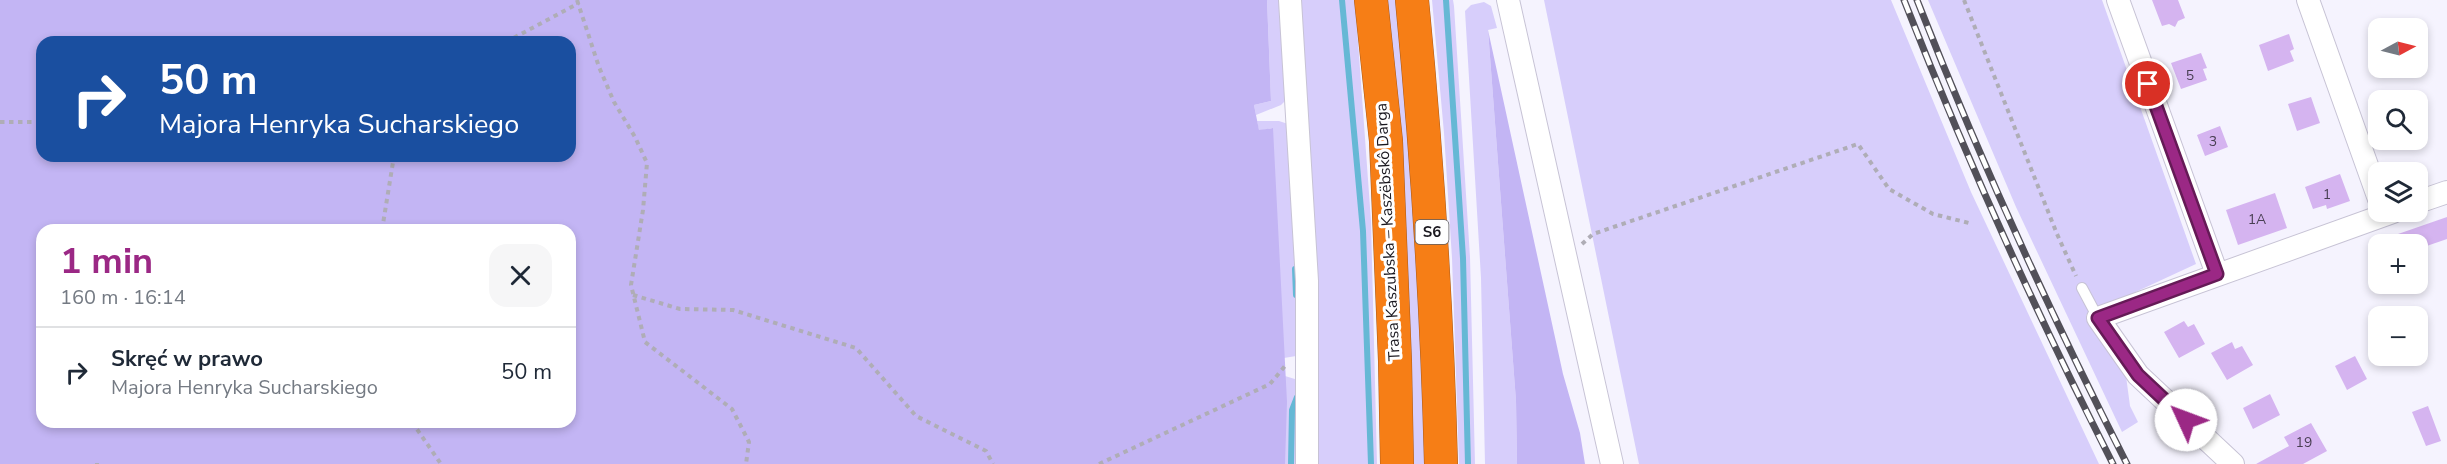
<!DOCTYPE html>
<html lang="pl">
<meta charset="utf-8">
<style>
body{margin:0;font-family:"Nunito Sans",sans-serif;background:#f6f6f7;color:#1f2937;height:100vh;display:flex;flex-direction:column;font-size:22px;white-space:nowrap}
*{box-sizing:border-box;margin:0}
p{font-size:20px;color:#747a83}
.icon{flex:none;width:33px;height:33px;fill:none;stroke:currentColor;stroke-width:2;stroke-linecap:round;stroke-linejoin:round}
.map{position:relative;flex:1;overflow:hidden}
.side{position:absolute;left:36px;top:224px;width:540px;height:204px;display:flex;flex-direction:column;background:#fff;border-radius:18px;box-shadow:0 3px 9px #0003}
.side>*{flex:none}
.guide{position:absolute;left:36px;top:36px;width:540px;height:126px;border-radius:18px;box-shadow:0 3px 9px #0003;background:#1a4fa0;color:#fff;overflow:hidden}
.needle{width:39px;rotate:83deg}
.buttons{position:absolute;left:2368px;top:18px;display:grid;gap:12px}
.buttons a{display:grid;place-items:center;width:60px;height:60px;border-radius:12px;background:#fff;box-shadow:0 3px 9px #0003;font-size:30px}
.pin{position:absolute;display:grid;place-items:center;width:51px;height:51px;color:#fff;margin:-26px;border:3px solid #fff;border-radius:50%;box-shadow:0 2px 6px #0007}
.me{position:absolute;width:66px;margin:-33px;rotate:313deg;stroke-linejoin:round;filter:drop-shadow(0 0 4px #0008)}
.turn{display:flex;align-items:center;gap:21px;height:126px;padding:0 24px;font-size:27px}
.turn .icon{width:78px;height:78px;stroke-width:2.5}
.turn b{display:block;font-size:42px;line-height:51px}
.round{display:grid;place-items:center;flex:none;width:63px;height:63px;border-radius:18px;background:#f6f6f7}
.headline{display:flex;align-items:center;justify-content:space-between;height:102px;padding:0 24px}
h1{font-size:36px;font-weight:700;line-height:45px;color:#9b2885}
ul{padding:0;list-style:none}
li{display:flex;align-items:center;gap:18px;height:90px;padding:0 24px;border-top:2px solid #e0e1e3}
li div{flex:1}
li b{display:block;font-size:22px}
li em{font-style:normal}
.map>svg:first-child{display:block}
.green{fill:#d7cefb}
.forest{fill:#c3b5f4;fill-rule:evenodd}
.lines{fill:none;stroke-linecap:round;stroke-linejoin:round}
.stream{stroke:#66b8d5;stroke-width:6}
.building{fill:#d5b4f0}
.lane-casing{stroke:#c7c3d5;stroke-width:12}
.street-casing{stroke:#c7c3d5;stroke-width:24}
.highway-casing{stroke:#a95a19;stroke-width:34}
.path{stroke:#afadb6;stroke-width:4;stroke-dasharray:4.5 4.5;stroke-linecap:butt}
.lane{stroke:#fff;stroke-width:10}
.street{stroke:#fff;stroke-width:22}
.highway{stroke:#f67e16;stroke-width:33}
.rail-casing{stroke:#525059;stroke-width:7}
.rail{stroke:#fff;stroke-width:4.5;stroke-dasharray:14;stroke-linecap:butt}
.route-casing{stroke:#651a56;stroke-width:15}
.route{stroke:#9b2885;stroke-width:10}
.labels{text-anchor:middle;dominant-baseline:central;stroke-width:6;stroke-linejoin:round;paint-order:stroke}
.number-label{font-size:14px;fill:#483e52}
.shield{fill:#fff;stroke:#5e5d62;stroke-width:1.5}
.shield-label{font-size:15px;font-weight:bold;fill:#19171e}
.street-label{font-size:16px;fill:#19171e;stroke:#fff}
</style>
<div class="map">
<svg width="2447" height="464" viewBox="0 0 2447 464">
<rect width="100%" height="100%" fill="#f5f3fe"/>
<!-- green -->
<path class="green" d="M1267,0H1283L1289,97L1281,105L1256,115L1254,105L1271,101Z
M1297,0H1355L1371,221L1377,464H1314Z
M1387,0H1399L1410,128L1426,464H1410Z
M1432,0H1453L1454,6L1470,257L1475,464H1459L1452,258L1444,133Z
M1544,0H1891L1971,192L2099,464H1639Z
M1928,0H2102L2196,264L2086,315L2126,376L2130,406L2138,422L2122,432L2016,207Z
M1484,2L1491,6L1497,28L1488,30L1516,401L1517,464H1485L1481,278L1465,11L1471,5Z
M1257,121H1279L1288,124L1298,239L1296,356L1284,358L1272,128L1259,131Z
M1285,376L1298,380L1296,464H1283Z"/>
<!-- forest -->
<path class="forest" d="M0,0H1267L1271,101L1254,105L1259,130L1273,128L1287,402L1285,464H0ZM42,42H570V156H42ZM42,230H570V422H42Z
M1488,30L1563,374L1580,433L1585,464H1517L1516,401Z"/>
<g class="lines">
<!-- stream -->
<path class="stream" d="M1342,0L1363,231L1371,464
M1446,0L1463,258L1468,464
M1295,269L1296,295
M1291,464L1292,410L1297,397"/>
</g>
<!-- building -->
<path class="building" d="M2152,0H2178L2185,18L2178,21L2175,27L2169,24L2162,26Z
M2289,34L2294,49L2290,51L2294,61L2268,71L2259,45Z
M2201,53L2207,68L2203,69L2207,80L2181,89L2171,63Z
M2311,97L2320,123L2297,131L2288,104Z
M2220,126L2228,147L2205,156L2197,135Z
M2340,174L2350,201L2327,209L2326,205L2313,209L2305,187Z
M2275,193L2287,228L2238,245L2226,210Z
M2447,217V239L2418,249V244H2376L2375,242Z
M2184,321L2188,327L2194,324L2205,344L2179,358L2164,332Z
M2232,342L2235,349L2242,346L2253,365L2227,380L2211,353Z
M2355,356L2367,379L2347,390L2335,366Z
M2270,394L2280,415L2253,429L2243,408Z
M2428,406L2441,441L2426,446L2412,412Z
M2311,423L2327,451L2303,464H2256L2289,446L2284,437Z"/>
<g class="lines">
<!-- lane casing -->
<g class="lane-casing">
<path id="lane" d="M2082,288L2098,318"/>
</g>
<!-- street casing -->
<g class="street-casing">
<path id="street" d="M1290,0L1307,281V464
M1508,0L1612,464
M2118,0L2217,274
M2308,0L2379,199
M2418,202L2447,192
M2233,464L2138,375L2098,318L2393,212"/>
</g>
<!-- highway casing -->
<g class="highway-casing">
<path id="highway" d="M1371,0L1386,141L1395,361L1397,464
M1412,0C1427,155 1437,309 1441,464"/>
</g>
<!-- path -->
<path class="path" d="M577,0L599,67L614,102L635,137L647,163L643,210L631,285L645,342L732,409L749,442L746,464
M1964,0L2057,234L2076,276
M506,42L579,3
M0,122H42
M382,230L394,156
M1582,244L1593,234L1858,144L1889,189L1933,214L1969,223
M633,295L680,309L733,310L856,348L916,416L986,451L993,464
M412,422L441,464
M97,463V464
M1099,464L1270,384L1285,366"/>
<!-- lane -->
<use href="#lane" class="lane"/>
<!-- street -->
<use href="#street" class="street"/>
<!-- highway -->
<use href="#highway" class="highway"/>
<!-- rail casing -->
<g class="rail-casing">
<path id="rail" d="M1904,0C1966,158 2036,313 2113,464
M1917,0C1979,158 2050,313 2127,464"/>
</g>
<!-- rail -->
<use href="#rail" class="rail"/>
</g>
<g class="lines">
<!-- route casing -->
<g class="route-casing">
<path id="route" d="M2148,84L2217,274L2098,318L2138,375L2186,420"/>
</g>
<!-- route -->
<use href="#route" class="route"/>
</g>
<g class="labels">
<!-- number labels -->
<g class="number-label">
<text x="2190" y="75">5</text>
<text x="2213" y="141">3</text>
<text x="2327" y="194">1</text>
<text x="2257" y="219">1A</text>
<text x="2304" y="442">19</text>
</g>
<!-- shield labels -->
<rect class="shield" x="1415.5" y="220" width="33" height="24" rx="4.5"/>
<g class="shield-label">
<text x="1432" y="232">S6</text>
</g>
<!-- street labels -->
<g class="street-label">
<text transform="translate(1388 232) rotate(-93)">Trasa Kaszubska – Kaszëbskô Darga</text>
</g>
</g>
</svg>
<div class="buttons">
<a><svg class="needle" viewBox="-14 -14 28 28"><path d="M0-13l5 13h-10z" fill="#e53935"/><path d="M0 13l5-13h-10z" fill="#747a83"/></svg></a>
<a><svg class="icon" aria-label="search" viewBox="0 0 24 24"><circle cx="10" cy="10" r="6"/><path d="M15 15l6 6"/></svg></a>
<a><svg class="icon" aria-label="layers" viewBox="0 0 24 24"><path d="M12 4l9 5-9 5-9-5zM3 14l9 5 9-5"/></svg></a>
<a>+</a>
<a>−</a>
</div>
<div class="pin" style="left:2148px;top:84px;background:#d93025"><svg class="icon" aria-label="arrive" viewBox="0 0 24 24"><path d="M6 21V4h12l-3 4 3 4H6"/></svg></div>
<svg class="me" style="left:2186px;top:420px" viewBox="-20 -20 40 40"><circle r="19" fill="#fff"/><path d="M0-13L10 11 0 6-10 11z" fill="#9b2885"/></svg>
<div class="guide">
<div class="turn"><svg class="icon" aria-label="right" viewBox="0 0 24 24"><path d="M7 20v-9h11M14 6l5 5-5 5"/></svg><div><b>50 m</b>Majora Henryka Sucharskiego</div></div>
</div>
<section class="side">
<div class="headline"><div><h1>1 min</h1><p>160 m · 16:14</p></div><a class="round"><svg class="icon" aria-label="close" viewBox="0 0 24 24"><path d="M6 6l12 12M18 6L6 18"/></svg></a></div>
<ul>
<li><svg class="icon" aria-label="right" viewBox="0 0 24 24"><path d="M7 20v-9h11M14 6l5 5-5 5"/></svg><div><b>Skręć w prawo</b><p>Majora Henryka Sucharskiego</p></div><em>50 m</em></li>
</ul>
</section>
</div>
